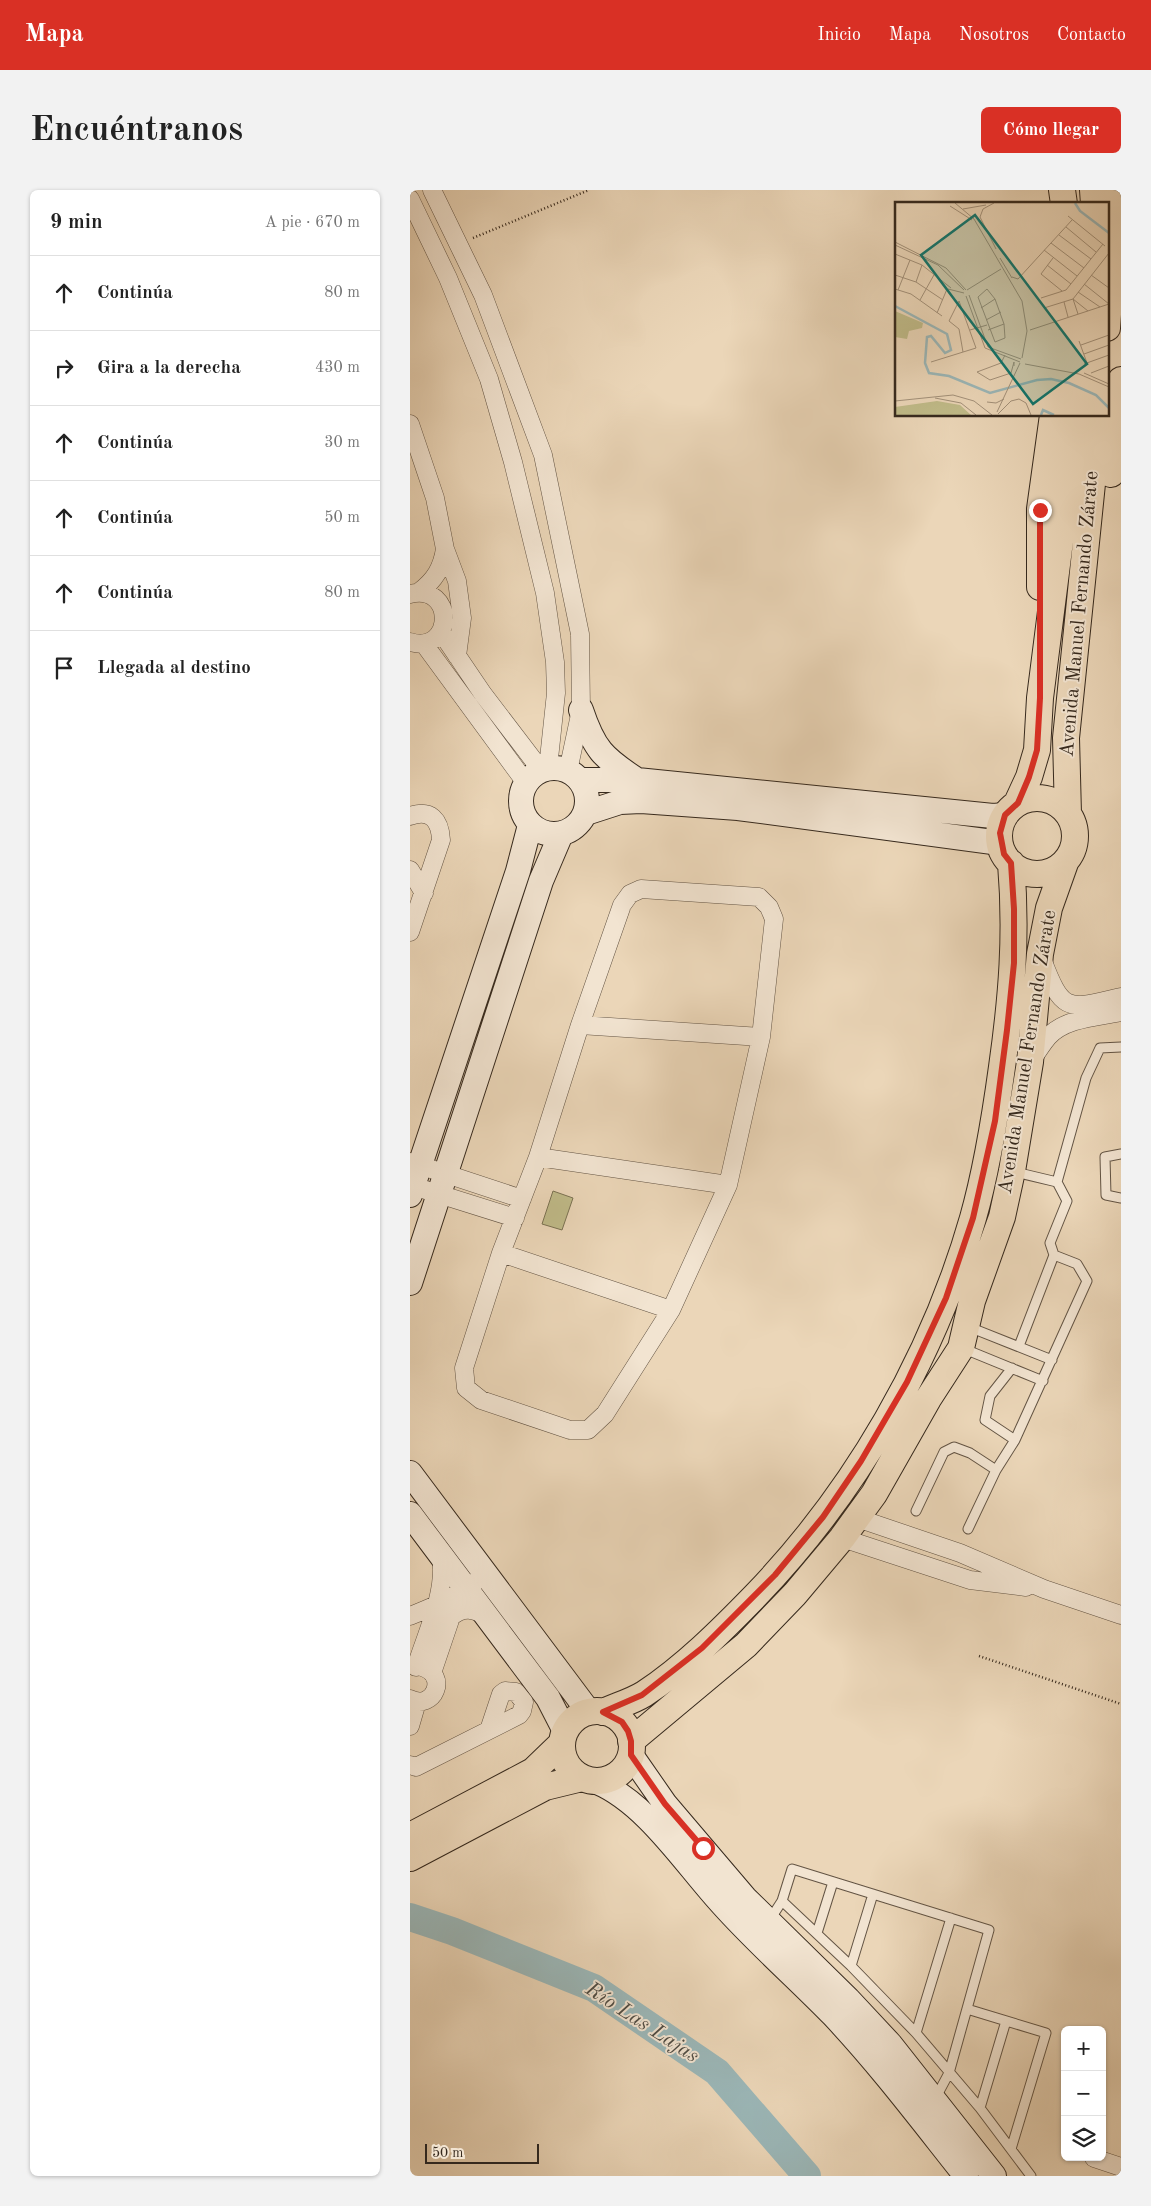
<!DOCTYPE html>
<html lang="es">
<meta charset="utf-8">
<style>
:root{--surface:#fff;--page:#f2f2f2;--text:#222;--muted:#767676;--line:#e0e0e0;--accent:#d93025}
body{margin:0;font-family:"Old Standard TT",serif;background:var(--page);color:var(--text)}
.controls{position:absolute;right:15px;bottom:15px;display:grid;overflow:hidden;border-radius:8px;box-shadow:0 1px 4px #0004}
.controls button{width:45px;height:45px;display:grid;place-items:center;padding:0;border:0;border-bottom:1px solid var(--line);background:var(--surface);color:var(--text);font:25px sans-serif}
.scale{position:absolute;left:15px;bottom:12px;width:114px;box-sizing:border-box;padding-left:5px;border:2px solid #36291d;border-top:0;font-size:14px;line-height:18px;white-space:nowrap;color:#36291d;-webkit-text-stroke:4px #f2e4d1;paint-order:stroke}
.stop{position:absolute;width:15px;height:15px;margin:-11px;border:4px solid #d93025;border-radius:50%;background:#fff}
.stop.end{background:#d93025;border-color:#fff;box-shadow:0 1px 5px #0008}
.list{margin:0;padding:0;list-style:none}
h2{display:flex;justify-content:space-between;align-items:center;height:65px;margin:0;padding:0 20px;font-size:21px}
h2 small{font-size:16px;font-weight:400;color:var(--muted)}
.list li{display:grid;grid-template-columns:32px 1fr auto;gap:15px;align-items:center;box-sizing:border-box;height:75px;padding:0 20px;border-top:1px solid var(--line)}
.list b{display:block;font-size:19px;white-space:nowrap}
.list em{font-size:16px;font-style:normal;color:var(--muted)}
.icon{flex:none;width:28px;height:28px;fill:none;stroke:currentColor;stroke-width:2;stroke-linecap:round;stroke-linejoin:round}
.map{position:relative;flex:none;width:711px;height:1986px;overflow:hidden;border-radius:8px}
header{display:flex;align-items:center;gap:30px;box-sizing:border-box;height:70px;padding:0 25px;background:var(--accent);color:#fff}
header strong{font-size:24px}
nav{display:flex;gap:28px;margin-inline-start:auto;font-size:18px}
.intro{display:flex;align-items:center;justify-content:space-between;box-sizing:border-box;height:120px;padding:0 30px}
h1{margin:0;font-size:35px}
.button{padding:12px 22px;border-radius:8px;background:var(--accent);color:#fff;font-size:18px;font-weight:700}
main{display:flex;gap:30px;padding:0 30px}
aside{flex:1;background:var(--surface);border-radius:8px;box-shadow:0 1px 4px #0004}
.map>svg:first-child{display:block}
</style>
<header>
<strong>Mapa</strong>
<nav><a>Inicio</a><a>Mapa</a><a>Nosotros</a><a>Contacto</a></nav>
</header>
<div class="intro"><h1>Encuéntranos</h1><a class="button">Cómo llegar</a></div>
<main>
<aside>
<h2>9 min<small>A pie · 670 m</small></h2>
<ul class="list">
<li><svg class="icon" aria-label="ahead" viewBox="0 0 24 24"><path d="M12 20V5M6 11l6-6 6 6"/></svg><div><b>Continúa</b></div><em>80 m</em></li>
<li><svg class="icon" aria-label="right" viewBox="0 0 24 24"><path d="M7 20v-9h11M14 6l5 5-5 5"/></svg><div><b>Gira a la derecha</b></div><em>430 m</em></li>
<li><svg class="icon" aria-label="ahead" viewBox="0 0 24 24"><path d="M12 20V5M6 11l6-6 6 6"/></svg><div><b>Continúa</b></div><em>30 m</em></li>
<li><svg class="icon" aria-label="ahead" viewBox="0 0 24 24"><path d="M12 20V5M6 11l6-6 6 6"/></svg><div><b>Continúa</b></div><em>50 m</em></li>
<li><svg class="icon" aria-label="ahead" viewBox="0 0 24 24"><path d="M12 20V5M6 11l6-6 6 6"/></svg><div><b>Continúa</b></div><em>80 m</em></li>
<li><svg class="icon" aria-label="arrive" viewBox="0 0 24 24"><path d="M6 21V4h12l-3 4 3 4H6"/></svg><div><b>Llegada al destino</b></div></li>
</ul>
</aside>
<div class="map">
<svg width="711" height="1986" viewBox="0 0 711 1986">
<rect width="100%" height="100%" fill="#ebd6b8"/>
<filter id="stains"><feTurbulence type="fractalNoise" baseFrequency=".004" numOctaves="4"/><feColorMatrix values="0 0 0 0 .2 0 0 0 0 .09 0 0 0 0 .02 0 0 0 .5 -.17"/></filter>
<radialGradient id="worn" r=".72"><stop offset=".6" stop-color="#630" stop-opacity="0"/><stop offset="1" stop-color="#630" stop-opacity=".3"/></radialGradient>
<!-- green -->
<path fill="#c0bb89" stroke="#7b7253" d="M143,1001L163,1008L152,1040L132,1034Z"/>
<g fill="none" stroke-linecap="round" stroke-linejoin="round">
<!-- river -->
<path stroke="#9bb7b8" stroke-width="28" d="M0,1727L42,1741L184,1798L307,1882L397,1986"/>
<defs>
<path id="lane" d="M711,964L695,967L696,1005L711,1008
M647,992L676,888L690,858L711,857
M559,1137L642,1170
M609,1156L644,1065
M552,1158L633,1191
M602,1178L580,1206L575,1230L605,1250
M506,1321L534,1262L544,1257L560,1263L586,1280
M558,1339L586,1280L605,1250L677,1091L667,1074L644,1065L640,1053L657,1011L647,992L605,982
M372,1711L441,1776L506,1843L570,1918L621,1986
M359,1731L372,1711L382,1679L579,1740L539,1883L525,1909
M407,1743L423,1692
M441,1776L463,1704
M557,1819L636,1843L601,1959
M506,1843L541,1728
M570,1918L596,1831"/>
<path id="street" d="M22,0L73,105L133,265L170,444L171,520L158,581
M0,9L38,88L79,189L103,272L135,403L145,472L146,503L138,578
M0,234L25,308L35,359L47,391L52,428L47,466
M9,402C25,390 32,378 35,359
M0,404C46,393 44,465 0,452
M31,442L73,504L131,580
M14,454L116,593
M0,626C21,619 30,630 31,650L0,742
M0,680L14,703
M231,699L349,707L359,717L364,729L351,847L318,995L261,1120L195,1224L178,1240H160L71,1210L56,1198L54,1178L91,1063L128,967L170,835L212,715L220,704Z
M632,769C653,825 658,819 711,807
M170,835L351,847
M622,870C627,862 632,854 638,847C655,828 687,827 711,822
M128,967L318,995
M0,972L112,1009
M0,995L105,1028
M91,1063L261,1120
M447,1328L550,1363L634,1399L711,1425
M432,1348L560,1390L616,1397
M0,1426C22,1417 46,1408 65,1392
M6,1477C16,1445 37,1401 31,1367
M22,1483L41,1427C53,1416 64,1419 77,1426
M0,1509C24,1521 39,1485 12,1477
M0,1536L7,1512
M0,1575L6,1577L109,1525L112,1521L114,1512L106,1502L95,1501L91,1504L79,1540
M684,1968L711,1977"/>
<path id="secondary" d="M171,520C184,559 193,568 227,590
M111 611a33 33 0 1 1 66 0a33 33 0 1 1-66 0Z
M170,590H227L583,626L595,625
M176,623L210,612L231,611L328,618L590,653
M0,1005L108,681L120,635
M0,1093L131,691L151,644
M0,1283L179,1522
M0,1324L138,1508L155,1541
M221,1565L255,1614L335,1708L438,1809L480,1854L584,1986
M187,1592C237,1613 276,1675 313,1715C348,1754 387,1788 423,1825C471,1876 513,1932 556,1986"/>
<path id="primary" d="M652,0L654,14
M683,0L684,14
M697,138L705,29L704,0
M701,284L711,190
M630,397V319L643,225
M589 646a38 38 0 1 1 76 0a38 38 0 1 1-76 0Z
M607,613L619,587L627,560L630,508L666,225
M658,624L656,548L689,225
M152 1556a35 35 0 1 1 70 0a35 35 0 1 1-70 0Z
M193,1522C206,1516 221,1512 234,1504C275,1477 312,1440 346,1405C446,1301 523,1168 563,1028C577,979 585,928 592,877C602,806 607,744 601,673
M221,1551L336,1455L385,1404L432,1348L464,1304L518,1209L551,1158L562,1111L592,1027L602,981L620,872L630,764L639,718L655,673
M0,1646L123,1581L151,1554
M0,1668L135,1597L172,1588"/>
</defs>
<!-- lane casing -->
<use href="#lane" stroke="#635444" stroke-width="11"/>
<!-- street casing -->
<use href="#street" stroke="#635444" stroke-width="19"/>
<!-- secondary casing -->
<use href="#secondary" stroke="#36291d" stroke-width="26"/>
<!-- primary casing -->
<use href="#primary" stroke="#36291d" stroke-width="28"/>
<!-- path -->
<path stroke="#36291d" stroke-width="2.5" stroke-dasharray="1 2.5" stroke-linecap="butt" d="M63,48L179,0
M569,1466L711,1514"/>
<!-- lane -->
<use href="#lane" stroke="#f2e4d1" stroke-width="9"/>
<!-- street -->
<use href="#street" stroke="#f2e4d1" stroke-width="18"/>
<!-- secondary -->
<use href="#secondary" stroke="#f2e4d1" stroke-width="24"/>
<!-- primary -->
<use href="#primary" stroke="#ebd6b8" stroke-width="26"/>
</g>
<g fill="none" stroke-linecap="round" stroke-linejoin="round">
<!-- route -->
<path stroke="#d93025" stroke-width="6" d="M293,1658L255,1614L221,1565V1551L218,1541L212,1532L193,1522L232,1505L292,1458L365,1385L413,1327L451,1271L497,1192L536,1108L563,1028L585,931L597,840L604,773V719L601,673L594,664L590,643L595,625L608,613L619,587L627,560L630,508V320"/>
</g>
<g text-anchor="middle" dominant-baseline="central" stroke-width="4" stroke-linejoin="round" paint-order="stroke">
<!-- street labels -->
<g font-size="20" fill="#36291d" stroke="#f2e4d1">
<text transform="translate(670 424) rotate(-85)">Avenida Manuel Fernando Zárate</text>
<text transform="translate(618 862) rotate(-81)">Avenida Manuel Fernando Zárate</text>
</g>
<!-- water labels -->
<g font-size="21" font-style="italic" fill="#4f4c44" stroke="#f2e4d1">
<text transform="translate(232 1833) rotate(33)">Río Las Lajas</text>
</g>
</g>
<!-- overview -->
<g transform="translate(485 12)">
<rect width="214" height="214" fill="#ebd6b8"/>
<path d="M0,109L28,121L27,126L14,129L12,137L0,135ZM42,199L65,203L76,213H0V205Z" fill="#c0bb89"/>
<path fill="none" stroke="#9bb7b8" stroke-width="2.5" d="M180,1L185,9L214,31M0,104L52,132L56,148L50,151L36,134L32,135L30,161L34,171L54,174L95,191L142,178L156,177L174,181L201,193L214,206M146,213L148,208L159,213"/>
<path fill="none" stroke="#a3917a" stroke-width="1" d="M60,1L79,17L127,99L132,129L127,156M99,1L88,7L85,15L101,47M55,4L77,18M68,7L91,3M173,14L210,44M171,25L201,50M164,33L196,57M0,40L51,66L71,88M156,41L189,66M0,43L43,63L69,88M149,48L182,74M0,52L27,63L56,86M105,56L117,76M158,56L146,72L167,89M152,63L176,82M0,73L21,80L48,98M196,73L214,86M117,75L123,77L177,18M21,80L27,63M189,82L214,102M0,87L16,92L47,114M53,87L69,91M92,87L100,97L109,122L110,136L100,140L83,95ZM3,88L15,58M72,88L106,67M183,90L205,105M74,93L93,145L126,157M71,94L90,146L125,160M146,96L171,88L208,42M178,97L193,109M178,97L183,112M25,98L40,71M169,100L173,115M86,106L100,97M149,106L178,97L214,51M42,111L52,87M91,118L106,110M75,128L92,123M93,128L109,122M135,128L214,102M184,139L192,161M186,143L214,133M189,152L214,143M36,160L81,146L64,99L54,119L64,127L68,150M130,162L184,172L214,185M189,162L214,153M82,170L95,178L116,171L119,160V164M82,170L106,161L110,153M189,171L214,182M196,171L214,164M40,196L66,201L81,213M0,199L58,193L79,199L97,213M92,200L101,201L109,197M102,210L125,161M103,212L116,199L124,197L131,201L136,213"/>
<path fill="#0f766e" fill-opacity="0.15" stroke="#0f766e" stroke-width="2.5" d="M80,13L192,162L138,202L26,53Z"/>
<rect width="214" height="214" fill="none" stroke="#36291d" stroke-width="2.5"/>
</g>
<rect width="100%" height="100%" filter="url(#stains)"/>
<rect width="100%" height="100%" fill="url(#worn)"/>
</svg>
<div class="controls">
<button>+</button>
<button>−</button>
<button><svg class="icon" aria-label="layers" viewBox="0 0 24 24"><path d="M12 4l9 5-9 5-9-5zM3 14l9 5 9-5"/></svg></button>
</div>
<div class="scale">50 m</div>
<div class="stop" style="left:293px;top:1658px"></div>
<div class="stop end" style="left:630px;top:320px"></div>
</div>
</main>
